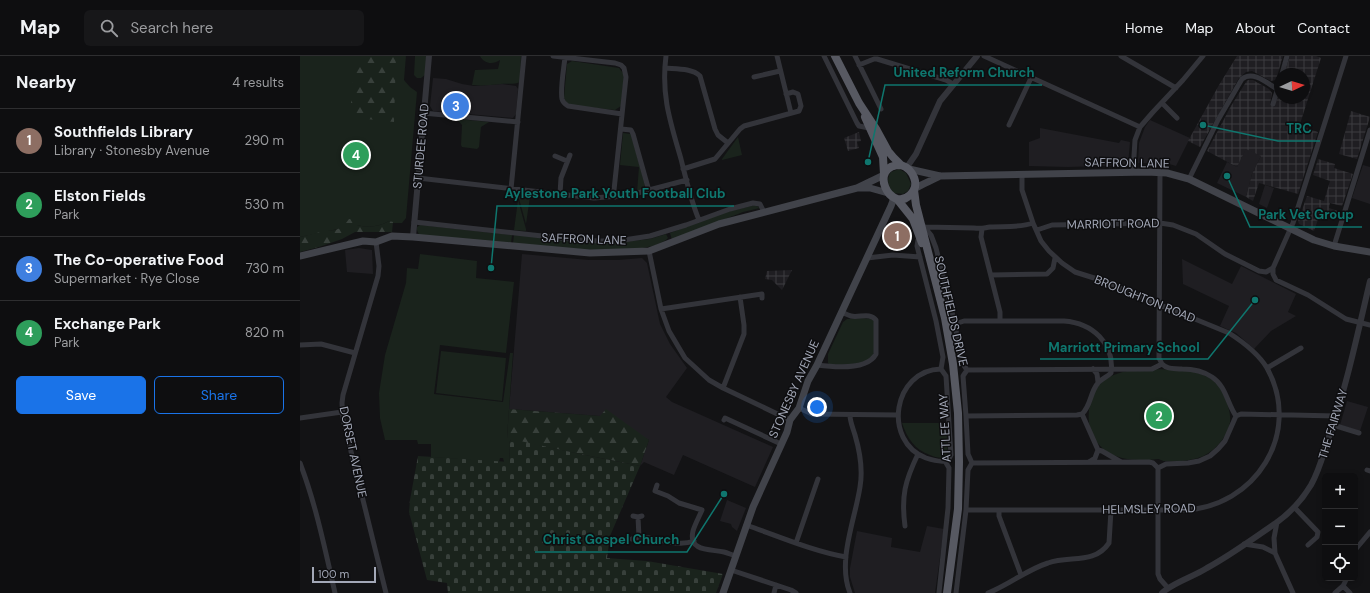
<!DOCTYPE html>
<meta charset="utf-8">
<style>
:root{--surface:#0e0e10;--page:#171719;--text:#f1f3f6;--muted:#9b9c9f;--line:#2e2e30;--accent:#1a73e8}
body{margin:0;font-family:"DM Sans",sans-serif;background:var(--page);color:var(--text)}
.controls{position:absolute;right:12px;bottom:12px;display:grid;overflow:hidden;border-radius:6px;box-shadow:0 2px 6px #0003}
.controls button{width:36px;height:36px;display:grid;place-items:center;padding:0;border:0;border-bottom:1px solid var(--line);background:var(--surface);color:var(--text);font:20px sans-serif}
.compass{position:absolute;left:974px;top:12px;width:36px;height:36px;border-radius:50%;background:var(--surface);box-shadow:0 2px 6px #0003;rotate:86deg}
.scale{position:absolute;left:12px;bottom:10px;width:64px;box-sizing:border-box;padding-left:4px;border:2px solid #a3a8b7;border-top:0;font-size:11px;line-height:14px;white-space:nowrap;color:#a3a8b7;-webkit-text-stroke:3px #0e0e10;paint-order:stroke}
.you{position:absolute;left:517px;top:351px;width:14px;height:14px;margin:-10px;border:3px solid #fff;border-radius:50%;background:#1a73e8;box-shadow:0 0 0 6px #1a73e833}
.badge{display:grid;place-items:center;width:26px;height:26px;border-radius:50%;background:var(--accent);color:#fff;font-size:13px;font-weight:700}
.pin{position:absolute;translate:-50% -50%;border:2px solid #fff;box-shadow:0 1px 4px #0006}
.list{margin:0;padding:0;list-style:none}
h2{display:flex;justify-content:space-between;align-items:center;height:52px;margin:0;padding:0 16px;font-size:17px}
h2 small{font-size:13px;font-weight:400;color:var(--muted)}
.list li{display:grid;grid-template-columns:26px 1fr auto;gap:12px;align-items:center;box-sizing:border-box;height:64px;padding:0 16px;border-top:1px solid var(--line)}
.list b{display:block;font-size:15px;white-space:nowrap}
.list p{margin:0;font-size:13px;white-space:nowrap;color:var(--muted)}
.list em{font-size:13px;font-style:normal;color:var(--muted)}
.actions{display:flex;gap:8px;padding:12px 16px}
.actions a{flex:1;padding:9px 0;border:1px solid var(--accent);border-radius:6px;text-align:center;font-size:14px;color:var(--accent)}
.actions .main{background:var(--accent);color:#fff}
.icon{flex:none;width:22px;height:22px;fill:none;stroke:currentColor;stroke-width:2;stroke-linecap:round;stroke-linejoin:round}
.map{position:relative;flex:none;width:1070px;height:537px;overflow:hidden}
header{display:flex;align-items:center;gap:24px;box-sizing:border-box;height:56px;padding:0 20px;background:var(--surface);border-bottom:1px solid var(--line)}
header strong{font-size:19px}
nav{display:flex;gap:22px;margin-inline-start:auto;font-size:14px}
.search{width:280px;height:36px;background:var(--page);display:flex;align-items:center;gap:10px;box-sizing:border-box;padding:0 14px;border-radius:6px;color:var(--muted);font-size:15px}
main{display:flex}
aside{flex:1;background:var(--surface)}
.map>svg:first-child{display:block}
</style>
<header>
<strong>Map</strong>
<div class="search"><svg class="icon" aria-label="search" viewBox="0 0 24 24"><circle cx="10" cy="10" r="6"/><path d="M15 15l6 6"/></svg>Search here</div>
<nav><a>Home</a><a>Map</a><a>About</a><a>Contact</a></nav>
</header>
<main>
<aside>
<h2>Nearby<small>4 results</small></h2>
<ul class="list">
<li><span class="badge" style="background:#8d6e63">1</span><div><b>Southfields Library</b><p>Library · Stonesby Avenue</p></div><em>290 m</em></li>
<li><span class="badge" style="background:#2e9e5b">2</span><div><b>Elston Fields</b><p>Park</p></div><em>530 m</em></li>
<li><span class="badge" style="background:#3f7fe0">3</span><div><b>The Co-operative Food</b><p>Supermarket · Rye Close</p></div><em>730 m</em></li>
<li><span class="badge" style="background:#2e9e5b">4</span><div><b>Exchange Park</b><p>Park</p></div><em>820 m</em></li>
</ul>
<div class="actions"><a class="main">Save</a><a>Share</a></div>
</aside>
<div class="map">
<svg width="1070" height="537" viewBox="0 0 1070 537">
<defs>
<pattern id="industrial-grid" width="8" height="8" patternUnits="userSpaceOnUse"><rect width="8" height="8" fill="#1f1e22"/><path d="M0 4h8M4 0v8" fill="none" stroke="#3c3c40"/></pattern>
<pattern id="forest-firs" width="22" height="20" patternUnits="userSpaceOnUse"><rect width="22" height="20" fill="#1a231c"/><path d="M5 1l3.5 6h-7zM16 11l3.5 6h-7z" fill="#38403b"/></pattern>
<pattern id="cemetery-stones" width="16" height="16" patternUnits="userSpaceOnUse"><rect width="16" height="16" fill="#1a231c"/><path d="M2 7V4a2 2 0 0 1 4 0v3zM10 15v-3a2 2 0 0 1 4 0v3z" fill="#38403b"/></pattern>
</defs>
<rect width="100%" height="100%" fill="#131315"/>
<!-- built -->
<path fill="#1f1e22" d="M133,22L146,23L162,28L174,30L202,28L216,30L218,33L216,58L213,62L133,55L130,50Z
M850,64L890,82L876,110L866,107H838L839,87L845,71Z
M740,72L819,87L821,84L830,86L828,109L768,111L729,110V86L740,82Z
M946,92L961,100L952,118L946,141L917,127L927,106L937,111Z
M1063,109L1070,111V148L1052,142Z
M965,129L974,132L967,152L959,148Z
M59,192L72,194L73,218L47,216L45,194Z
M222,198L289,204H318L342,202L347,207L360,268L370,288L387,312L366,341L372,346L473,391L455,431L383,399L374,419L344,406L340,410L349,384L300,360L209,353Z
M882,203L932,228L941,210L996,238L988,256L996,260L971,275L954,293L936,277L920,270L929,250L883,228Z
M1047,345L1068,351L1060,375L1040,369Z
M427,444L446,452L437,475L432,471L431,468L420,465Z
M627,470L644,473L635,537H555L550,521V512L557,475L592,482L591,491L620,496Z"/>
<!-- industrial -->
<path fill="url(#industrial-grid)" d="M937,0H983L976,24L971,25L952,15L946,16L939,22L900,91L888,85L919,29Z
M990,0H1016L1021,2L1000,68L1001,70L1018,76L998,138L959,127L953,145L946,141L952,118L961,100L946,93L937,111L907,95L931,50L946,26L948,24H953L969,33L972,37L970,48L975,49L980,32V42H1004V18H984Z
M1051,55L1070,61L1057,103L1039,98Z
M559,76L561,85L557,86L559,92L548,95L544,82Z
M1018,103L1035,108L1034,112L1053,118L1042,150L1030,147L1029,152L1041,156L1039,160L1021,155L1014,175L999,168L998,165L1007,140L1024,145L1030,125L1013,119Z
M492,214L482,234L472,224L465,223L467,215Z"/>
<!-- green -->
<path fill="#1a231c" d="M0,0H106L104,24L110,31L117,36L106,162L102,167H93L89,165C79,171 68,172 57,169L0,181Z
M115,0H127L125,19L121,22H117L114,19Z
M180,0H221L220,26C213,29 208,27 201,28C191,29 182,30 172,29L175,14L198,13L200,4C193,9 184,8 180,0Z
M272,5L319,12L323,17L324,20L321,50L315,54L268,49L266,46L264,42L267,8Z
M157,63L189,66L181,71L179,91L177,93L162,91L161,89L162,69Z
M323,77L331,78L345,129L342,135L337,136L339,111L320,109Z
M438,81L442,99L422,104V103Z
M599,113L606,117L611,128L608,135L603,138L593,137C588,130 586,123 591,116Z
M218,139L230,141L226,168Z
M218,144L226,173V175L214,174Z
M455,149L460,152L443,156L372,184L370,177L423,157Z
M120,169L212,179L211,188L119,179L117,174V171Z
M366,178L368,182C347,204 243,190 213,187L214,179L315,187L350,183Z
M120,198L177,205L176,222L214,226L206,297L140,289L134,338L203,346L210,297H213L207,382L211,383L209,388L210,406H204L203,402H200L199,406L131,401V388H118L117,384H85L80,362L79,337L85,299L106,227L107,212L118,213Z
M561,262L572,263L574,265C574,274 576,289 574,297C571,310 541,309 530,309L528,307V298L543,266L547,263Z
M141,295L206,302L202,345L136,337Z
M883,314C903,317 918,322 925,342C928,350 931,357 930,366C927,383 911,400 894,403C886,405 872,406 864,405C863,405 859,403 858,403C855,403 852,404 849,404C825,405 802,401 791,376C788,367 788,357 790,347C800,306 850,314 883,314Z
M602,367H646L648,400C641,403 637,402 630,399C615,394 607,382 602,367Z"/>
<!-- forest -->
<path fill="url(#forest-firs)" d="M55,0H96L94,66L58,62L51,47Z
M49,163H55L57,169C68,172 79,171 89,165L93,166L92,176H55L42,183L19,191L0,196V181L25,175L35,174L43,171Z
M209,353L300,360L306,353L349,384L340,410L280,398L207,383Z"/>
<!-- cemetery -->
<path fill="url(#cemetery-stones)" d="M211,383L280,398L340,410L310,480L307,502L347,505L423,518L416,537H148L147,527L127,524L109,456L110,444L118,400L210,406L209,388Z"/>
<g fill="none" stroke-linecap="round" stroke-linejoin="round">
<!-- minor -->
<path stroke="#33343a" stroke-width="5" d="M253,0L315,7L321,9L324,12L326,21L314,134L315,141
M366,0C361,39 370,65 381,103C386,123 391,145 399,164
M477,0L491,57
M524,0L557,67L559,70L569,72
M555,0L581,53
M684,0L840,71
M821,0L876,32
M1046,0L993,167L973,212V218L976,224L1008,239L1046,263L1070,269
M265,1C264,12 260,33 262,43C263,47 265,48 268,50L322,58
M559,9L574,3H577L646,24L653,28
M365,12C376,13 392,12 400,20L415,73L418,79L428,87
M982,18L987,0
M454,21L480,15
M862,47L877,62
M973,48L980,25
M123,57L218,66
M709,69L731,22
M321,73L331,74L333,78L349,135
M255,100L267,105
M383,113L415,103L440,73L444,70L499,55L501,50L498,38L493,36L486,38
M833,116L835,84L840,71L853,56L883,24L903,0
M860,116L859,302L862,308
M118,122L294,142L330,139L387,124
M889,123L918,64L942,23C953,14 967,27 977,33
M211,133L224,0
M260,138L261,122L270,99
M114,166L279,184L299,185H317L350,180L386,169L430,153L453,147L460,148L464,156
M621,167L631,179L636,192L655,268L661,305L667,314L663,320L666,360L668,398L672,407L668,414L666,454L656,537
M625,171L674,172C681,173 683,172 690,171C704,170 719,172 733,167
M682,173L681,181L700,256V265
M737,174L752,169L860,167L873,169L896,178L925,198L959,215L966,216L973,212
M620,182L618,184L617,190L636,265L643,301L641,313L646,320L651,399L649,403L645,405
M76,186L79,210L78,220L43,339L42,347L43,363L86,537
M1034,190L1070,74
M349,195L361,253L369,275L385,302L409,324L423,332L490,364
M567,202L593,199L620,201
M691,219L747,218L753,212L755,202
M361,253L462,238V242
M655,268L664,265H764C792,267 815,287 811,317C807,321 801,323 798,327C790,336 791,350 782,358L798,394L802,395L821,406
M0,289L21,288L55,297
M517,309C532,311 567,315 576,298V264C570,256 559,262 551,260C547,259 544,257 541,256
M967,312L1001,292
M641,313C593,314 582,385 626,402C632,404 638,406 645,405
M793,313L797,318L798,326
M667,314L852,313L862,308C868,314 874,312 882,313C892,313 903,315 912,321C926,330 927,347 936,360L925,385L918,393L910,400L899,405L888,407L866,408L858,412L853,407L849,406L672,407
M423,332L444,278V269L440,241
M499,352L512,358L598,359
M550,359C550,366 553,372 555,379C560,396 563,414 560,431C555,464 537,505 550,537
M666,360L777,359L782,358
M936,360L941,358L1036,360
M0,362L42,356
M424,364L425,362L481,388
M1033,369L1059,377
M789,406L795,402L798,394
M0,407C16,449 25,493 35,537
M858,412V518L860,523L868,532
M1067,414L1070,415
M357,429L355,435L368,440L379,447L402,454C399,461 395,468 393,475C388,496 411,493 424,496C428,497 432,499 436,500
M994,451L1018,476L1017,481L1008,489
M666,454H883C955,452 1003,377 967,312C958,297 943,286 929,277L824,234L810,227L775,216L762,207L749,195L741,185L733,167L722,134V118
M699,454V460L721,519
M333,460L338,461L342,460
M338,461L339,481C358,481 376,492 394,485
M446,469C478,480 512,495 546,501
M605,470C601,440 605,425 618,398
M332,483L339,481
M496,487L518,423
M944,488L963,491L975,497L993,537
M1055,494L1070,476
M975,497L974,482L977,466
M431,514L491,534L496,537
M1043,530L1050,537
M474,537L476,529
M639,537L648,452L649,412L645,405
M688,537C709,529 726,514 748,507C770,499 794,509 809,487L811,454
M1035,537L1043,530L1047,522"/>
<!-- tertiary -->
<path stroke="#33343a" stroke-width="6" d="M607,111L616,98L640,45L677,0
M113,181L129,0
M862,537C872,527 895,520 907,512C931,499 954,482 976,467C990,457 1002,444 1011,429C1020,413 1024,395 1030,378C1047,328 1058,276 1070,225"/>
<!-- secondary -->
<path stroke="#41434a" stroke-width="7" d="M609,113L640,120L847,116L867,117L889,123L1014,184L1034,190L1070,196
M559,132H570L588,137
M614,133C624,127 631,125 640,120
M0,200L63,185L76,186L92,180L113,181L290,197L349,195L419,168L557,132L584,119
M423,537L453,451L487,376L490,364L499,352L508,325L517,309L591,150L594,142"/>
<!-- trunk -->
<path stroke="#575962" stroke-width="8" d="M535,0L559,47L576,73L588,95L593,101L601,109
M565,61L583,101L584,118
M601,109C613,113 621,129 610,139C590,158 567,109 601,109Z
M614,134L616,149L645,262L653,308L658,357L659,406L658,453L647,537
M597,143L613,163L622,187"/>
</g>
<g text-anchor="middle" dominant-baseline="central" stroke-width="3" stroke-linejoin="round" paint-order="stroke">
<!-- street labels -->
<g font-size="12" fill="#a3a8b7" stroke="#0e0e10">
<text transform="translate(121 90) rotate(-85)">STURDEE ROAD</text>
<text transform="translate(827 107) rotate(1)">SAFFRON LANE</text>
<text transform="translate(813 168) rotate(-1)">MARRIOTT ROAD</text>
<text transform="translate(284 183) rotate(2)">SAFFRON LANE</text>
<text transform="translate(845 243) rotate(22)">BROUGHTON ROAD</text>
<text transform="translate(651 255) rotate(77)">SOUTHFIELDS DRIVE</text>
<text transform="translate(494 333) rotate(-66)">STONESBY AVENUE</text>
<text transform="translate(1033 368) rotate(-73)">THE FAIRWAY</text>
<text transform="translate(645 372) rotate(-93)">ATTLEE WAY</text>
<text transform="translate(53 396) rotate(78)">DORSET AVENUE</text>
<text transform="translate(849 453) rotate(-1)">HELMSLEY ROAD</text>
</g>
</g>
<!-- callouts -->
<path fill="none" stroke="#0f766e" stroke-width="1.5" d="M568 106L585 29H742M903 69L978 85H1020M191 212L197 150H434M927 120L950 171H1062M955 244L908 303H740M424 438L387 496H235"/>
<g fill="#0f766e" stroke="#0e0e10" stroke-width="1.5">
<circle cx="568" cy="106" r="4"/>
<circle cx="903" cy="69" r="4"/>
<circle cx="191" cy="212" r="4"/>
<circle cx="927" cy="120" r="4"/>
<circle cx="955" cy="244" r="4"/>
<circle cx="424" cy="438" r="4"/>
</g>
<g font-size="13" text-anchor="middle" font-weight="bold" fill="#0f766e" stroke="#0e0e10" stroke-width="3" stroke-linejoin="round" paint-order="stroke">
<text x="664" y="21">United Reform Church</text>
<text x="999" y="77">TRC</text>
<text x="315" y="142">Aylestone Park Youth Football Club</text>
<text x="1006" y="163">Park Vet Group</text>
<text x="824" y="296">Marriott Primary School</text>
<text x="311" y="488">Christ Gospel Church</text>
</g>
</svg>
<div class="controls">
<button>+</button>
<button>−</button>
<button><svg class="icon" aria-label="locate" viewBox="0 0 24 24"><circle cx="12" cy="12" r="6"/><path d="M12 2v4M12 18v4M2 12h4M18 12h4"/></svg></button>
</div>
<svg class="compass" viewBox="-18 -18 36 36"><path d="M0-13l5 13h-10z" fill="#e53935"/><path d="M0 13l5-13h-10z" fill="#9b9c9f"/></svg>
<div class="scale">100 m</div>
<div class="you"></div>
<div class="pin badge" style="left:597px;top:180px;background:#8d6e63">1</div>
<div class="pin badge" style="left:859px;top:360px;background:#2e9e5b">2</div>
<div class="pin badge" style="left:156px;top:50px;background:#3f7fe0">3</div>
<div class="pin badge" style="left:56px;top:99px;background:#2e9e5b">4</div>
</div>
</main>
